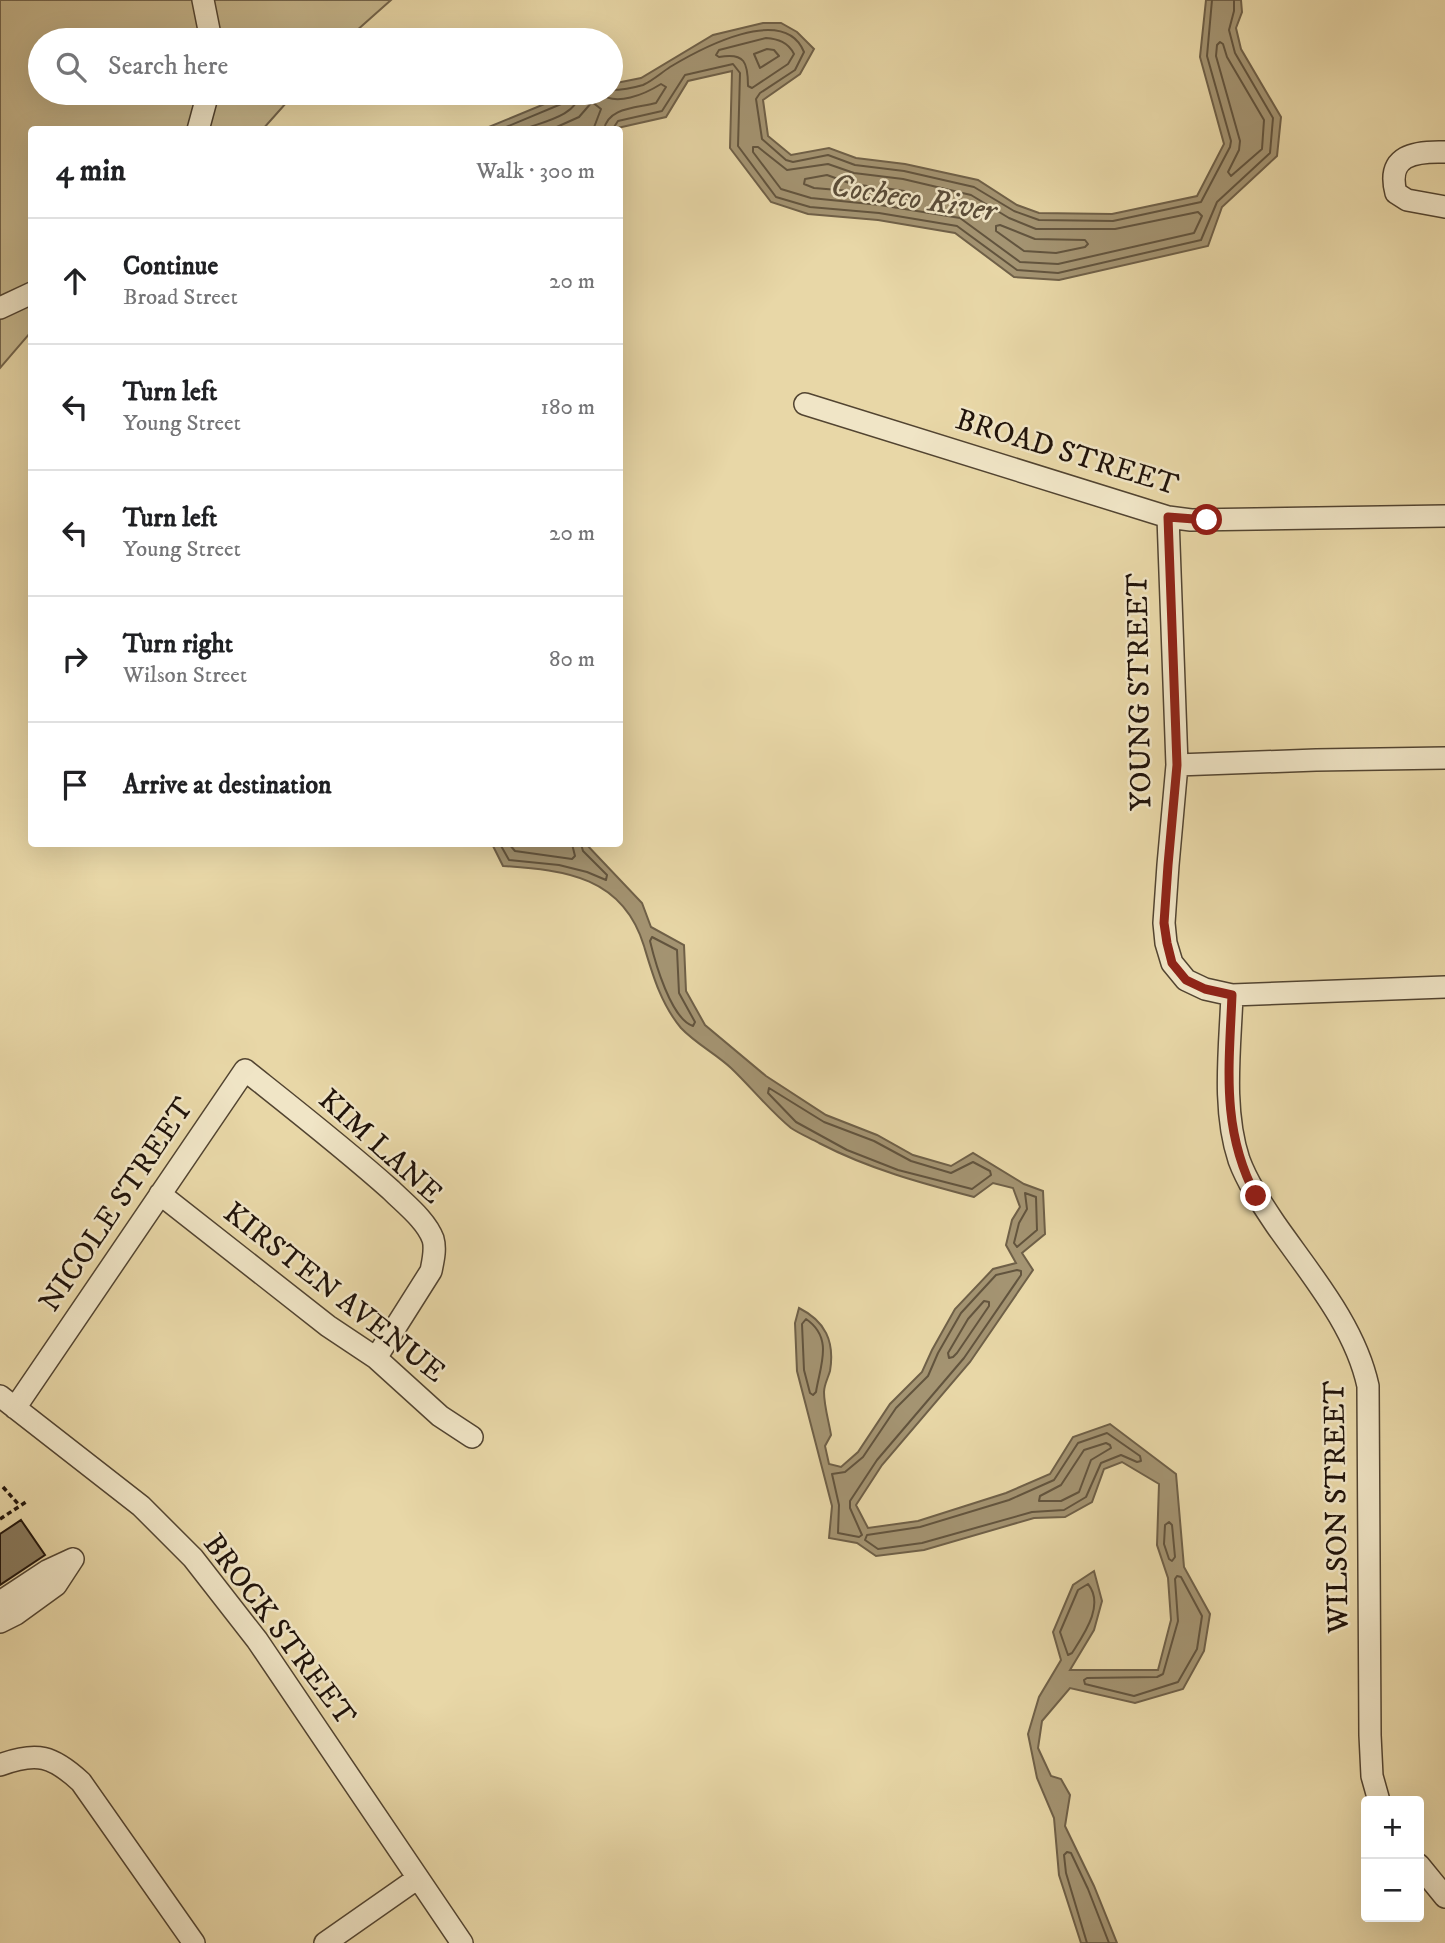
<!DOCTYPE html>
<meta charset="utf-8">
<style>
:root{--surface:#fff;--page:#f6f6f6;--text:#202124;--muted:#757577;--line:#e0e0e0}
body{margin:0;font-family:"IM FELL DW Pica",serif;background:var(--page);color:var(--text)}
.controls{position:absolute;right:21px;bottom:21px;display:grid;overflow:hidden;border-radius:7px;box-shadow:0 7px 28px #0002}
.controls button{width:63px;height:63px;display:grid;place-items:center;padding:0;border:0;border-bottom:2px solid var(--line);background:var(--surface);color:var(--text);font:35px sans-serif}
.stop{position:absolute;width:21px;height:21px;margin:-16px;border:5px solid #8f2418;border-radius:50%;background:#fff}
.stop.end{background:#8f2418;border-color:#fff;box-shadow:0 2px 7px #0008}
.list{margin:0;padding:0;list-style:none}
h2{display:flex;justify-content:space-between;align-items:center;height:91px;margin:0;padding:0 28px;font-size:30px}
h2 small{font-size:23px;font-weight:400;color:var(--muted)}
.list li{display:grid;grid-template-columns:46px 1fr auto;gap:21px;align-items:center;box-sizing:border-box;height:126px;padding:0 28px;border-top:2px solid var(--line)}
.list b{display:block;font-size:26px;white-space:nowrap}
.list p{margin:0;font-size:23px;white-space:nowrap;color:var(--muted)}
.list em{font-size:23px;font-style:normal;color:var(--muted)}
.icon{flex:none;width:38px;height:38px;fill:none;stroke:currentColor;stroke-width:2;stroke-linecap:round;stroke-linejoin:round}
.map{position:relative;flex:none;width:1445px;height:1943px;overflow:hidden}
.search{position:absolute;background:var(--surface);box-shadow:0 7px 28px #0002;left:28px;top:28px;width:595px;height:77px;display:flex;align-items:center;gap:18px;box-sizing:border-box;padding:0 24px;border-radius:38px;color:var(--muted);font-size:26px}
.panel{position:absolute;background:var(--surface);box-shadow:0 7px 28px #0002;left:28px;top:126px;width:595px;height:721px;border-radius:7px}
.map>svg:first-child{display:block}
</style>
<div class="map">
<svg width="1445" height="1943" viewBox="0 0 1445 1943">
<rect width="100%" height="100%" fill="#e8d7a7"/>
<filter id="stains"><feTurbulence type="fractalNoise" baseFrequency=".00286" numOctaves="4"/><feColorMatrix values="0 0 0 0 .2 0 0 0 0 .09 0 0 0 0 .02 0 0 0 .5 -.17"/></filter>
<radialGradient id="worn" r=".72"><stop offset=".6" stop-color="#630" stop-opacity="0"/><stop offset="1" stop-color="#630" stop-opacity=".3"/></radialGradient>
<!-- green -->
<path fill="#c6b68c" stroke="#73644b" stroke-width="2" d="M0,0H391L346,40H40V93H295L263,129L32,130L31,332L0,368Z"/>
<!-- water -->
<path fill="#a49472" stroke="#6f6048" stroke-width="2" d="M1206,0H1241L1242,12L1236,28L1241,49L1281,117L1277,156L1222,207L1208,246L1059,280L1014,277L955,233L878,220L808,214L771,202L730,148L732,71L688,81L666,117L613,129H484L571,93H611V84L641,78L713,35L763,23H781L797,32L814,49L800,74L763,100L768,136L791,155L829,148L856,158L905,164L978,180L1017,205L1039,213L1112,214L1197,196L1224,144L1200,57Z
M492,844H586L642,903L651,927L684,945L686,991L705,1025L766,1076L826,1115L877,1135L913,1155L951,1166L973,1153L1024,1184L1043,1191L1045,1234L1022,1253L1033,1270L970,1362L882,1465L856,1505L868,1528L918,1521L1006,1493L1050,1474L1073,1437L1110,1424L1176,1474L1184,1567L1210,1614L1204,1651L1183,1689L1135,1703L1070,1688L1042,1721L1038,1748L1051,1776L1061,1779L1070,1795L1065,1826L1094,1886L1117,1943H1081L1059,1875L1054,1818L1037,1778L1028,1734L1039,1697L1061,1660L1053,1632L1073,1585L1094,1571L1102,1601L1094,1630L1070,1670H1158L1171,1620L1168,1578L1157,1545L1159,1484L1122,1462L1104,1469L1092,1502L1065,1517L1034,1518L924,1550L876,1556L857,1543L829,1538L832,1506L797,1371L795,1323L799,1308C825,1321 835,1341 830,1371C828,1378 824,1385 824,1392C824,1406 829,1422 831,1435L825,1446L829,1464L841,1467L858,1452L890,1404L922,1372L932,1350L955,1309L993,1269L1016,1263L1006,1245L1012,1220L1020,1207L1013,1188L993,1183L974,1197C921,1183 869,1169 819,1143C810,1138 800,1134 791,1128C770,1111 751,1087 731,1068C716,1054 695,1043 681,1028C661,1004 653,976 644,946C623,877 566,870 503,866Z"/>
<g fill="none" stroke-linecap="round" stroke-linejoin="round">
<!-- shore -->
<path stroke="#62543e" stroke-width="2" d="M766,38C778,39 788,42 794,54L788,64L752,88L748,86C748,63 745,52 719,57L716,55L719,50Z
M1220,42L1223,44L1227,57L1264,120L1262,149L1231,176L1228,172L1239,150L1240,141L1216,56L1217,45Z
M767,49L774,50L779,56L760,68L754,54Z
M611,90C621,90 633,88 643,85C652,81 661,73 670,67C700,49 784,3 804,52L795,70L760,93L756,99L762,139L786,160L793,162L828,155L855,165L904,171L974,187L1014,211L1039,220L1113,221L1201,202L1230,147L1231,141L1207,56L1212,0
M599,93C616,107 645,94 661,84L666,87L656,103C638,108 607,107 604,130
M499,130L566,102L570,98L571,93
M522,130C541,122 578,116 579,93
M550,130L579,117L592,102L601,109L593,130
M612,130L618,121L662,111L685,75L733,64L740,73L738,146L776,197L810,207L879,213L957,226L1017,270L1058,273L1201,240L1217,202L1270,153L1273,118L1235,53L1229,30L1234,11V0
M753,147H758L787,170L828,164L854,173L903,179L971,195L1009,218L1036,229H1115L1198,212L1202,216L1194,233L1058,264L1020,262L960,218L880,205L811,198L781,189L753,152Z
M827,175L852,184L875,187L878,191L874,193L814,188L804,184L805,179Z
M884,188L911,192L913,196L910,199L885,195L882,191Z
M1000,225L1035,239L1085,240L1088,244L1085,247L1056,253L1024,251L996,231V226Z
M500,844L509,860L559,865L587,872L606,880L607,875L583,851L581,844
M509,844L515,851L572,859L575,856L572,844
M652,937L677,950L679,993L695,1022L693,1026C671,1019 655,962 650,941Z
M769,1088L824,1122L874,1141L911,1161L951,1173L973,1162L990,1171L991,1175L972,1189L898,1170L847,1150L796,1122L768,1093Z
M1025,1193L1036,1197L1037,1230L1017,1247L1014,1243L1019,1223L1027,1209Z
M1017,1270L1021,1271V1275L964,1358L877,1460L850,1501V1508L862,1535L859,1537L838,1533L839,1505L832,1474L845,1472L863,1457L896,1408L928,1376L938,1353L961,1313L996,1275Z
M984,1301L989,1302V1306L957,1353L953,1357L949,1358L948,1353L968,1319Z
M806,1319C834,1338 820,1366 816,1392L813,1395L810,1393L804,1370L802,1324Z
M1107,1433L1140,1456L1141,1461L1137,1462L1121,1455L1101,1463L1086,1497L1064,1510L1032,1512L922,1543L878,1549L865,1540L867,1535L920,1527L1009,1500L1054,1480L1078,1443Z
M1106,1443L1110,1445L1111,1448L1091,1460L1079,1492L1061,1501H1039L1040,1496L1061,1485L1084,1450Z
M1169,1522L1172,1525L1175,1557L1172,1561L1169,1559L1164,1544L1165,1525Z
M1177,1576L1181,1577L1202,1616L1197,1649L1178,1682L1134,1696L1085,1684L1084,1680L1087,1678L1157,1677L1163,1674L1178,1621L1175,1579Z
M1088,1584C1105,1605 1084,1634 1072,1653L1068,1655L1060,1632L1078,1590Z
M1087,1943L1066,1873L1064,1855L1067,1852L1071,1853L1088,1889L1109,1943"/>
</g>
<!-- building -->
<path fill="#88795c" stroke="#20130a" stroke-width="2" d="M21,1520L45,1555L0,1585V1534Z"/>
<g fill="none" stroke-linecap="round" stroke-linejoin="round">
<defs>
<path id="minor" d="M203,0L211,40
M198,130L208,93
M1445,152C1415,151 1386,155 1396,193L1407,200L1445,207
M0,308L32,293
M805,404L1168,517L1191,520L1445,516
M1168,517L1177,765L1168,865L1164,923L1166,943L1172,963L1186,980L1205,989L1232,995L1445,987
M1177,765L1316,760L1445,758
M1232,995C1230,1049 1222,1109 1239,1160C1248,1184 1262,1204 1276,1225C1311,1275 1355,1326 1368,1386L1370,1735L1372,1776L1379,1801
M160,1194L328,1326L376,1358L440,1416L472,1437
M0,1396L141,1506L193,1558L257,1640L462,1943
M15,1408L245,1070C294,1109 344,1148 391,1190C405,1204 426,1220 433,1239C436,1249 433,1261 431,1271L376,1358
M0,1602L47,1571L73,1559
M0,1622L16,1614L56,1585L73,1559
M0,1765C37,1751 53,1756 81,1782L194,1943
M1419,1865L1445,1897
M325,1943L418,1878"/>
</defs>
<!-- minor casing -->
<use href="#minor" stroke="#524431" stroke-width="24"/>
<!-- path -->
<path stroke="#20130a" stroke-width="3.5" stroke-dasharray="5 3.5" stroke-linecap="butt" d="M3,1487L20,1506
M0,1519L26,1502"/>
<!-- minor -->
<use href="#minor" stroke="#f0e5c6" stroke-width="21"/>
</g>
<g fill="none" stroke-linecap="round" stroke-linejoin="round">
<!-- route -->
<path stroke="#8f2418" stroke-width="9" d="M1207,520L1168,517L1177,765L1168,865L1164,923L1167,943L1172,963L1186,980L1205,989L1232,995C1229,1068 1221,1130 1256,1196"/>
</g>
<g text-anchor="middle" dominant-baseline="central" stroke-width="5" stroke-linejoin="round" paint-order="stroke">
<!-- street labels -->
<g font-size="30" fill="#20130a" stroke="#f0e5c6">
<text transform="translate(1067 453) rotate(17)">BROAD STREET</text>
<text transform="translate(1140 692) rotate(-91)">YOUNG STREET</text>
<text transform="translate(380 1147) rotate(42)">KIM LANE</text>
<text transform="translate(117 1205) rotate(-56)">NICOLE STREET</text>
<text transform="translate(334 1293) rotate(38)">KIRSTEN AVENUE</text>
<text transform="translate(1337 1507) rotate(-91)">WILSON STREET</text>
<text transform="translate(279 1630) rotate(53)">BROCK STREET</text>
</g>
<!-- water labels -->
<g font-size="32" font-style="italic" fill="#5b4d39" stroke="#f0e5c6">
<text transform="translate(913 199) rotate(9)">Cocheco River</text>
</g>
</g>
<rect width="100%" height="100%" filter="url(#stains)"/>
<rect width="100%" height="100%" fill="url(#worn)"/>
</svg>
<div class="controls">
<button>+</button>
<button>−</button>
</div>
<div class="stop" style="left:1207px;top:520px"></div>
<div class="stop end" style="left:1256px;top:1196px"></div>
<div class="search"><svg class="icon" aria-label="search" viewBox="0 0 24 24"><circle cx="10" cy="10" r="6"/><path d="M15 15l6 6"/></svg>Search here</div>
<section class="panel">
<h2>4 min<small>Walk · 300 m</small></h2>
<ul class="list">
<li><svg class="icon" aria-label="ahead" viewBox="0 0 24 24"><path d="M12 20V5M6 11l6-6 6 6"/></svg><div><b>Continue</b><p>Broad Street</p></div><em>20 m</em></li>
<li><svg class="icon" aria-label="left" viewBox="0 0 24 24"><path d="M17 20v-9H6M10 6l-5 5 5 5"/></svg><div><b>Turn left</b><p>Young Street</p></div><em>180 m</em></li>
<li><svg class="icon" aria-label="left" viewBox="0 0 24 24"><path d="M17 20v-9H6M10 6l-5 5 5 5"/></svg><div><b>Turn left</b><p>Young Street</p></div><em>20 m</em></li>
<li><svg class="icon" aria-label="right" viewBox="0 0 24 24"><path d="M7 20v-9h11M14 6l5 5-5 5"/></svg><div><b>Turn right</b><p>Wilson Street</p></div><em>80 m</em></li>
<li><svg class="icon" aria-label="arrive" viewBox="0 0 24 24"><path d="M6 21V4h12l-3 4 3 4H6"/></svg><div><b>Arrive at destination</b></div></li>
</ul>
</section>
</div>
